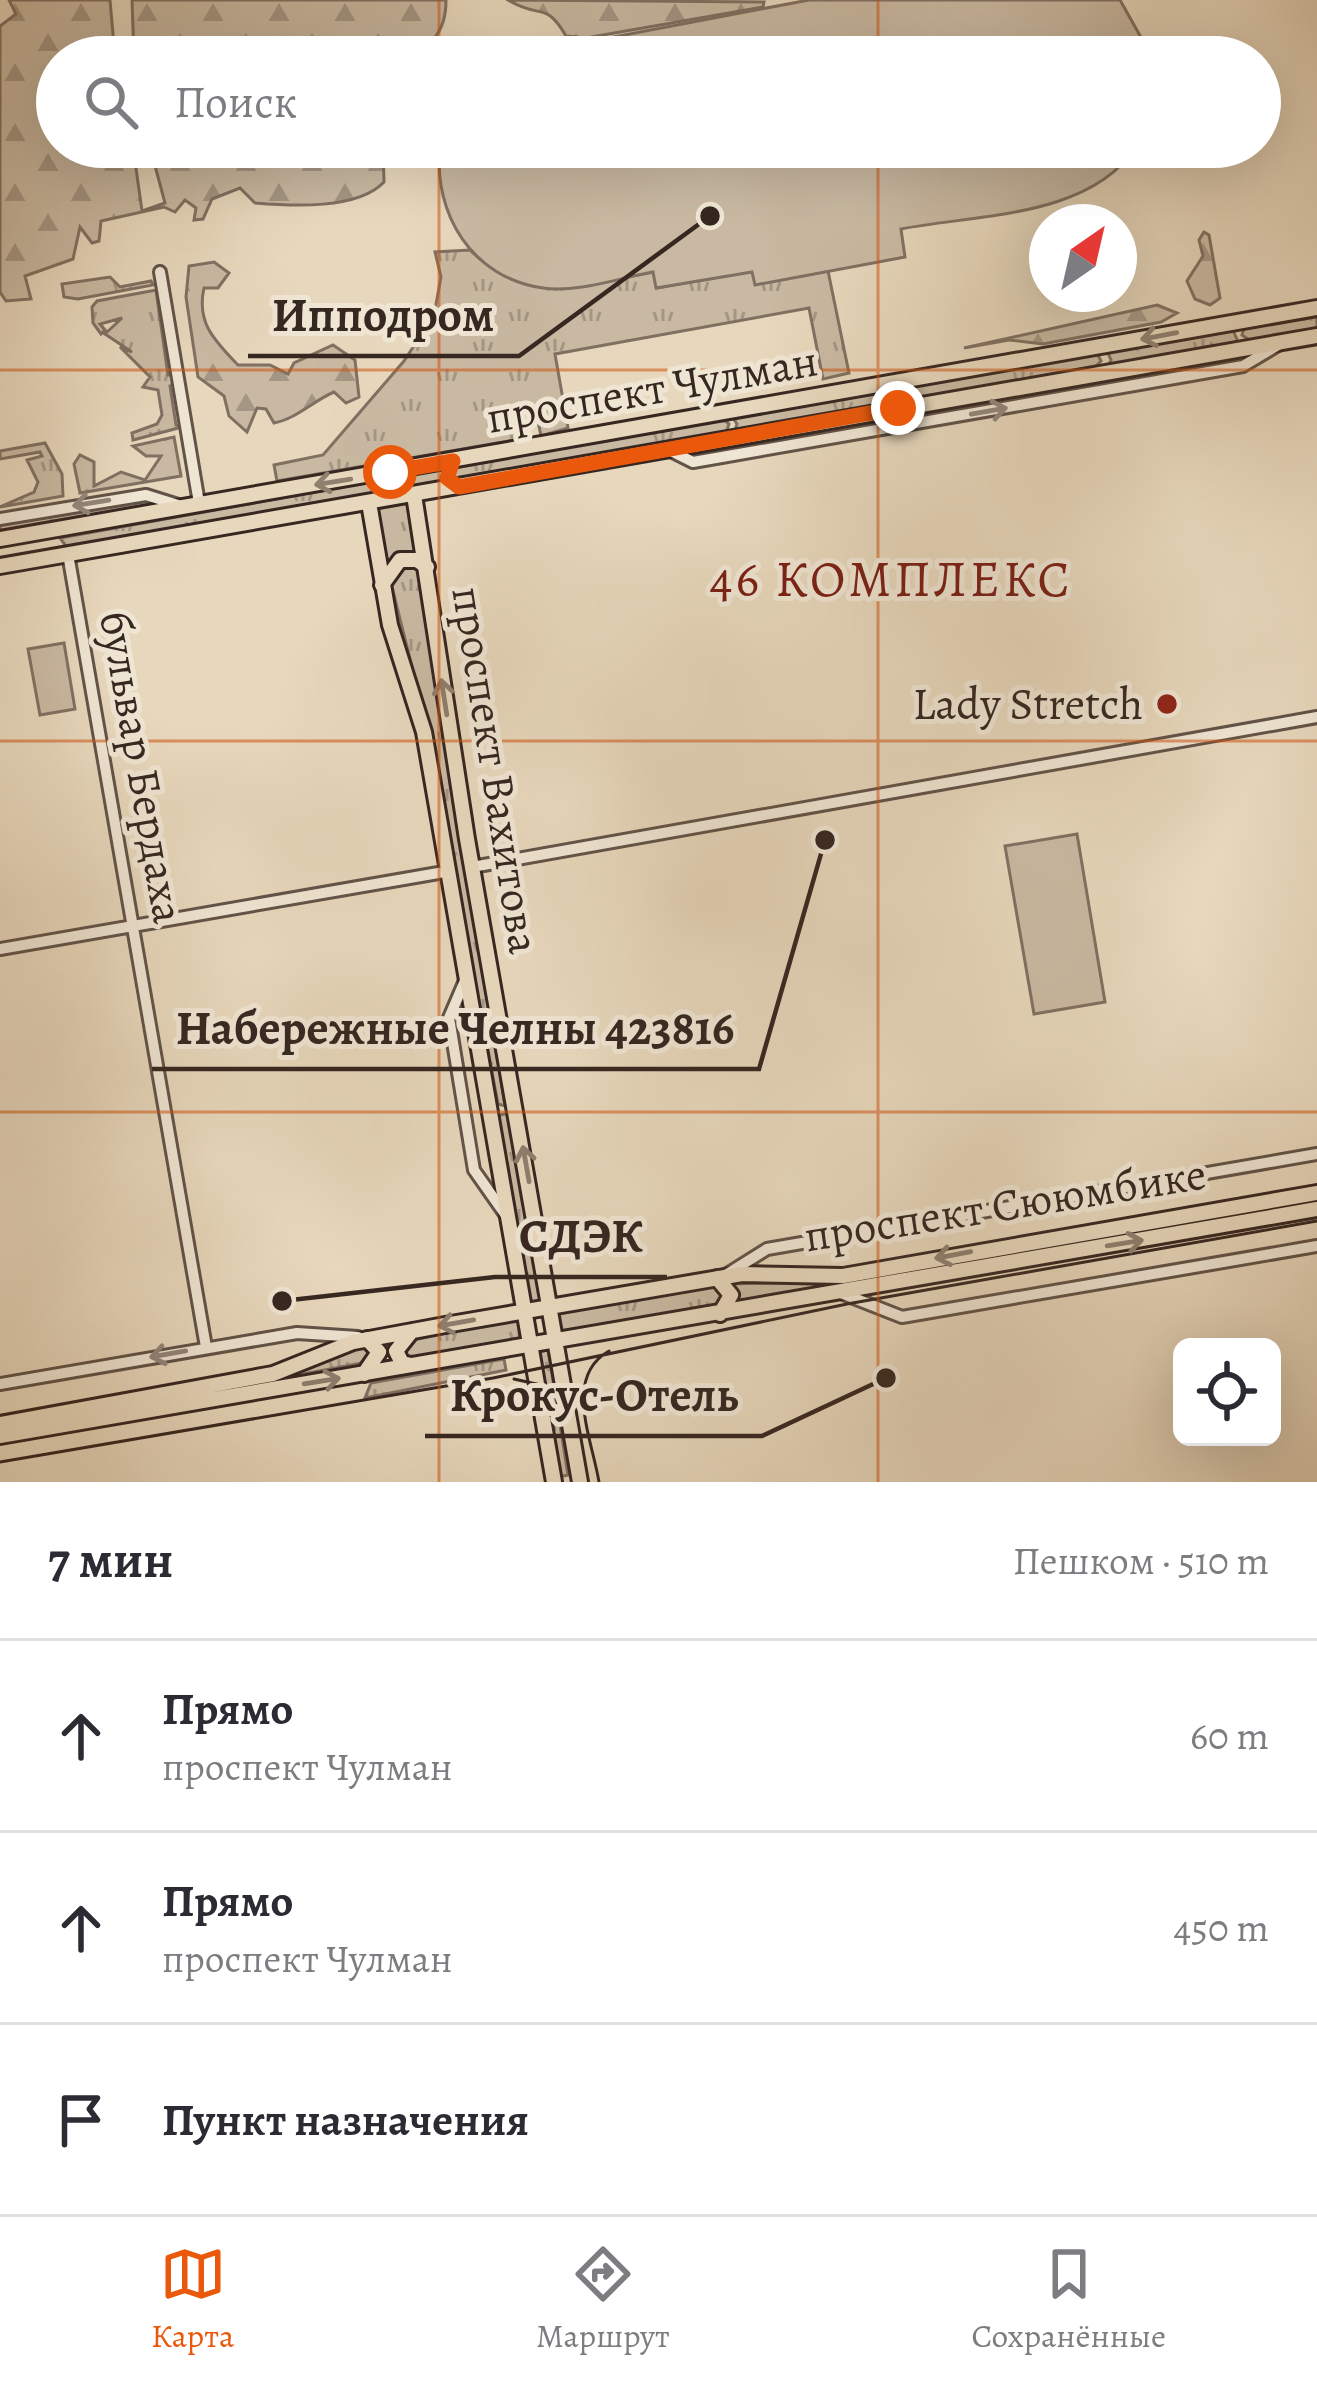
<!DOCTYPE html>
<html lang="ru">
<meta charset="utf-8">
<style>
:root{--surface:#fff;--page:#f2f2f3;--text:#2b2b33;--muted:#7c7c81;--line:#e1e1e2;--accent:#ea580c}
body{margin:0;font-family:Alegreya,serif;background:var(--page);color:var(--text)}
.controls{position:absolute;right:36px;bottom:36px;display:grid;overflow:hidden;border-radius:18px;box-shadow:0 12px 48px #0002}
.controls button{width:108px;height:108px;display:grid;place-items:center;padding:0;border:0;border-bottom:3px solid var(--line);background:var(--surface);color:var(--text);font:60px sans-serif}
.compass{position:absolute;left:1029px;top:204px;width:108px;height:108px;border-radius:50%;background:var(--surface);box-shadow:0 12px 48px #0002;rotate:34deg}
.stop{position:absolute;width:36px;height:36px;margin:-27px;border:9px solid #ea580c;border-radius:50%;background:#fff}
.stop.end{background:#ea580c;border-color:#fff;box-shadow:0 3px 12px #0008}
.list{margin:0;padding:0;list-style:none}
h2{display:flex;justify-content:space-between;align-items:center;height:156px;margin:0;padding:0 48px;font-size:51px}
h2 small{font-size:39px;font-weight:400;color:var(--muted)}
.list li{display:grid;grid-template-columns:78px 1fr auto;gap:36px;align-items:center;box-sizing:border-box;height:192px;padding:0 48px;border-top:3px solid var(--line)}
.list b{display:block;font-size:45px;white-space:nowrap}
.list p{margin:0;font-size:39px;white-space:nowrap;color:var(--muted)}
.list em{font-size:39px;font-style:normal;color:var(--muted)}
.icon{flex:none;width:66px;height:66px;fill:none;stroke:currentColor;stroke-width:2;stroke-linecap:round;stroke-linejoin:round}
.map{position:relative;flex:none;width:1317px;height:1482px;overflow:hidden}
.search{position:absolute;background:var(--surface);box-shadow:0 12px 48px #0002;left:36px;right:36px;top:36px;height:132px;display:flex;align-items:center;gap:30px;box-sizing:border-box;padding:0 42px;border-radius:66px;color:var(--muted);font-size:45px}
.sheet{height:732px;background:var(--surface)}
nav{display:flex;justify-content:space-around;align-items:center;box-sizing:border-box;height:168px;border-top:3px solid var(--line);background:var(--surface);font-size:33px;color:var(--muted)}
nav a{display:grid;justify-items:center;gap:6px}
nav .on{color:var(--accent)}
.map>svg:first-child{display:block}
</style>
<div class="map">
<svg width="1317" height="1482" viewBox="0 0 1317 1482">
<defs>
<pattern id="grass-tufts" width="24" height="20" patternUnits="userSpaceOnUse" patternTransform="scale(3)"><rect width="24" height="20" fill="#c9b9a2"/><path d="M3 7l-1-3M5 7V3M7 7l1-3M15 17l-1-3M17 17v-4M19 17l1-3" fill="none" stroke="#a49684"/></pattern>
<pattern id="forest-firs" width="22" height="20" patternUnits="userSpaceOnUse" patternTransform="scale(3)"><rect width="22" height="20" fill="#c9b9a2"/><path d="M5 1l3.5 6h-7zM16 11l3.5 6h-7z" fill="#a49684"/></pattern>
</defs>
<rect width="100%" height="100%" fill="#e7d7bc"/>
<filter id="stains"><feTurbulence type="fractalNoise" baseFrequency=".00167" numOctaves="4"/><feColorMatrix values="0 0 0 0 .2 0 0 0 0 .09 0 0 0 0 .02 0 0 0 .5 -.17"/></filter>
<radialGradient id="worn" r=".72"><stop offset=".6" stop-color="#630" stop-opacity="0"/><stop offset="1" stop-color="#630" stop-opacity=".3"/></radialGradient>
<!-- grass -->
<path fill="url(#grass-tufts)" stroke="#807062" stroke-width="3" d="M470,250C522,302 588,284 654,272L657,288L753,271L756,284L828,271L849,373L823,379L809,308L555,354L568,428L541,436L538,421L524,423L526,438L277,481L274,465L323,455L404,361L434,315L441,277L435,252Z
M110,277L120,287L151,281L153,285L78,299L64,297L62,284Z
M156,290L168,375H173L175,384L170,386L176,425L182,427L133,440L132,433L157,424L162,415L158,390L143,387L150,377L120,347L132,352L105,334L122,318L100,324L105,330L101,334L93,323L92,307L97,301Z
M1317,314V330L1251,341L1242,335L1245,325Z
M1232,328L1239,344L1107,369L1111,360L1106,349Z
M1097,353L1101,361L1096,366L734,433L737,424L731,415Z
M722,418L729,424L726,433L456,481L453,477L455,468Z
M174,437L181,476L80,493L74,464L80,455L94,462V486L121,472L145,480L161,456H146L133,446Z
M45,443L62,474L63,496L0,507L34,492L38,482L27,460L42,456L40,452L0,459V451Z
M443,469L445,483L69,550L60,538Z
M145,497L162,503L0,531V523Z
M408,503L419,557L408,553L387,562L377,509Z
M418,566L505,1106L498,1104L428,730L390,579L397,567Z
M509,1113L541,1301L528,1304L496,1116Z
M1317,1197V1202L734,1305L731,1284L820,1281Z
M714,1285L722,1293L717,1305L561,1336L557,1312Z
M517,1318L521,1340L407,1361L402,1348L409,1341Z
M364,1344L373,1351L367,1362L0,1431L271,1379Z
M548,1350L568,1475L558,1477L536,1352Z
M504,1359L506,1370L365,1398L371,1383Z"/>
<!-- forest -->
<path fill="url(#forest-firs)" stroke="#807062" stroke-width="3" d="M9,0H110L115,57H57V147H133L142,211L165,203L150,147H383L384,182C358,210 291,206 255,203L240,188L212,199L203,219L194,220L196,208L185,200L175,212L164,207L101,221L99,241L92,243L80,227L73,259L25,276L31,299L6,301L0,292V26L16,14Z
M132,0H446C446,34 431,46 402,57H134Z
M508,0L764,2L763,7L586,38L566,36C545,0 541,20 508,0Z
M1204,232L1209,235L1220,298L1210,305L1195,299L1187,281L1203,256L1199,240Z
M214,262L229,273L218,288H204C196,323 215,341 238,365H270L288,374L294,363L333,345L355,360L359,397L346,403L334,392C313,401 296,419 274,423L266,409L257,408L247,432L229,416L224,396L198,377L186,297L189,266Z
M1157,305L1177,313L1161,322L1043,344L1009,340L964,348Z"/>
<!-- green -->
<path fill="#c9b9a2" stroke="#807062" stroke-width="3" d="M809,0H1120L1152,57H508Z
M440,147H1136C1089,218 978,214 901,229L905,257L755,285L752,272L656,288L653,272C619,278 578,293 543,288C472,278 433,214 440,147Z
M64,643L75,709L40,715L28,649Z
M1077,834L1105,1002L1034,1014L1005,846Z"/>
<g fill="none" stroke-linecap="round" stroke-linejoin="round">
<defs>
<path id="minor" d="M160,272L199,503
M669,450L693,462L1243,366L1283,342
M0,519L146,495L178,505
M68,554L206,1347
M472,867L1317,717
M0,949L450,871
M467,976L449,1018L474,1170L507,1217
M724,1276L767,1249L1317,1154
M841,1293L902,1317L1317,1246
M0,1384L297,1333L358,1337"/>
<path id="major" d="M414,495L467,839L580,1482
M369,503L390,625L424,732L554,1482
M0,539L1317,308
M0,566L1317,336
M382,585L400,560H417L427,567
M717,1278L731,1295L720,1314
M411,1365L402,1363L396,1351L412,1331
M364,1374L379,1352L367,1339
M0,1424L273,1374L353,1342L445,1325L742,1274L843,1276L1317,1193
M0,1436L1317,1209"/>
</defs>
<!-- minor casing -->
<use href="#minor" stroke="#625348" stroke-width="16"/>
<!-- major casing -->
<use href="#major" stroke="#362721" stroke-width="20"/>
<!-- minor -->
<use href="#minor" stroke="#efe5d3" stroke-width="10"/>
<!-- major -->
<use href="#major" stroke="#e7d7bc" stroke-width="14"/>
<!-- tram -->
<path stroke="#362721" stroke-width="3" d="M514,1379L572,1392L585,1405
M0,1462L493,1378L847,1304L1317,1221
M599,1482C592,1439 563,1377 609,1351"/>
</g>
<!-- one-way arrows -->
<defs><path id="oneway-shaft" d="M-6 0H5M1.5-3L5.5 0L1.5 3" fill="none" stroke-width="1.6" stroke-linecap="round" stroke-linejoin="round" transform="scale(3)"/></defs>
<g stroke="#8e7f6e">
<use href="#oneway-shaft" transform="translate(1159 336) rotate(169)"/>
<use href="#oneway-shaft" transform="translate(333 482) rotate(171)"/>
<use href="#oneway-shaft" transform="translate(444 697) rotate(-99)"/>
<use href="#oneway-shaft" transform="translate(526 1164) rotate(-100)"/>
<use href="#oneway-shaft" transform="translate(1125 1243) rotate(-9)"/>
<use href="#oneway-shaft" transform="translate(953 1255) rotate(169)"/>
<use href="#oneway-shaft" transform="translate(456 1323) rotate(170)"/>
<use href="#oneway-shaft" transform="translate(322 1381) rotate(-9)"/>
</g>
<g stroke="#92867a">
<use href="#oneway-shaft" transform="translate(989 411) rotate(-10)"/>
<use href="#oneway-shaft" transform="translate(91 503) rotate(171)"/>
<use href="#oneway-shaft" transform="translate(168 1354) rotate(170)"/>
</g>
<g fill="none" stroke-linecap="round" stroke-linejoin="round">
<!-- route -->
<path stroke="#ea580c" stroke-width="15" d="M390,472L453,461L447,478L459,487L898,408"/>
</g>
<!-- grid -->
<path fill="none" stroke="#cd520f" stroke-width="3" stroke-opacity="0.55" d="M439,0V57M878,0V57M439,147V1482M878,147V1482M0,370H1317M0,741H1317M0,1112H1317"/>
<!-- markers -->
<circle fill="#8f2418" stroke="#efe5d3" stroke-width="4.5" cx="1167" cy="704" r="12"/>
<g text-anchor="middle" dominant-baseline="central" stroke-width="10" stroke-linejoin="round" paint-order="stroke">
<!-- street labels -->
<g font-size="45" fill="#362721" stroke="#efe5d3">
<text transform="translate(652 389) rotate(-10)">проспект Чулман</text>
<text transform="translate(142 767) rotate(80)">бульвар Бердаха</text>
<text transform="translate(496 770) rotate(81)">проспект Вахитова</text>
<text transform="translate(1005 1205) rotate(-9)">проспект Сююмбике</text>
</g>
<!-- poi labels -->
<g font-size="45" fill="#362721" stroke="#efe5d3" text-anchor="end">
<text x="1143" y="704">Lady Stretch</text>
</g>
<!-- quarter labels -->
<g font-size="51" letter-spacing="3" fill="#7a1f14" stroke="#efe5d3">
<text x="891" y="579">46 КОМПЛЕКС</text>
</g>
</g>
<!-- callouts -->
<path fill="none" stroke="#362721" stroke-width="4.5" d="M710 216L519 356H248M825 840L759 1069H152M282 1301L495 1277H667M886 1378L762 1436H425"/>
<g fill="#362721" stroke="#efe5d3" stroke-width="4.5">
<circle cx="710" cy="216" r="12"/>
<circle cx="825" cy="840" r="12"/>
<circle cx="282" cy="1301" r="12"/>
<circle cx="886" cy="1378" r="12"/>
</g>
<g font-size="48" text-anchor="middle" font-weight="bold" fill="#362721" stroke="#efe5d3" stroke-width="10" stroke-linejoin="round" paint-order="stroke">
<text x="383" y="331">Ипподром</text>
<text x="455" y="1044">Набережные Челны 423816</text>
<text x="581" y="1252">СДЭК</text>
<text x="594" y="1411">Крокус-Отель</text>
</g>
<rect width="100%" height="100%" filter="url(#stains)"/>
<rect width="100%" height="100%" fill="url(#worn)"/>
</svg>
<div class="controls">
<button><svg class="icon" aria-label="locate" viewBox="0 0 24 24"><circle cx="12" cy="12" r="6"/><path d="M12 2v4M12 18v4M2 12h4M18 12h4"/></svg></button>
</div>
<svg class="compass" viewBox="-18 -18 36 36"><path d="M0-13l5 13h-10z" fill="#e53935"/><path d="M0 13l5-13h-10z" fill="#7c7c81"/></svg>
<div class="stop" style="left:390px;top:472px"></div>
<div class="stop end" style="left:898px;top:408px"></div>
<div class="search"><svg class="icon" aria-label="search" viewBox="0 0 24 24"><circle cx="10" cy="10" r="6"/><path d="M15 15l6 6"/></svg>Поиск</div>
</div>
<section class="sheet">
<h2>7 мин<small>Пешком · 510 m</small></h2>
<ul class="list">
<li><svg class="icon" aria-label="ahead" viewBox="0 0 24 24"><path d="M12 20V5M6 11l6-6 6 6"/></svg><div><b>Прямо</b><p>проспект Чулман</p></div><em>60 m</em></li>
<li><svg class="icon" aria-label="ahead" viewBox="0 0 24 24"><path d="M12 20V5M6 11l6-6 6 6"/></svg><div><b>Прямо</b><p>проспект Чулман</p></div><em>450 m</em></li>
<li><svg class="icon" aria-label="arrive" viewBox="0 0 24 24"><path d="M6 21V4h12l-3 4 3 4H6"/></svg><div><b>Пункт назначения</b></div></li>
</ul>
</section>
<nav>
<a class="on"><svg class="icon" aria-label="map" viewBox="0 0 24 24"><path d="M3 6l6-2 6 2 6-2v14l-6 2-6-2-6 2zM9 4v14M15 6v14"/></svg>Карта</a>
<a><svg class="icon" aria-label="directions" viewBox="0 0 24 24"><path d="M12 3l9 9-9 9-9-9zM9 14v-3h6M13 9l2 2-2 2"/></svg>Маршрут</a>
<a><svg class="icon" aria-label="saved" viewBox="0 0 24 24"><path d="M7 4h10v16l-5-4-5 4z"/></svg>Сохранённые</a>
</nav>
